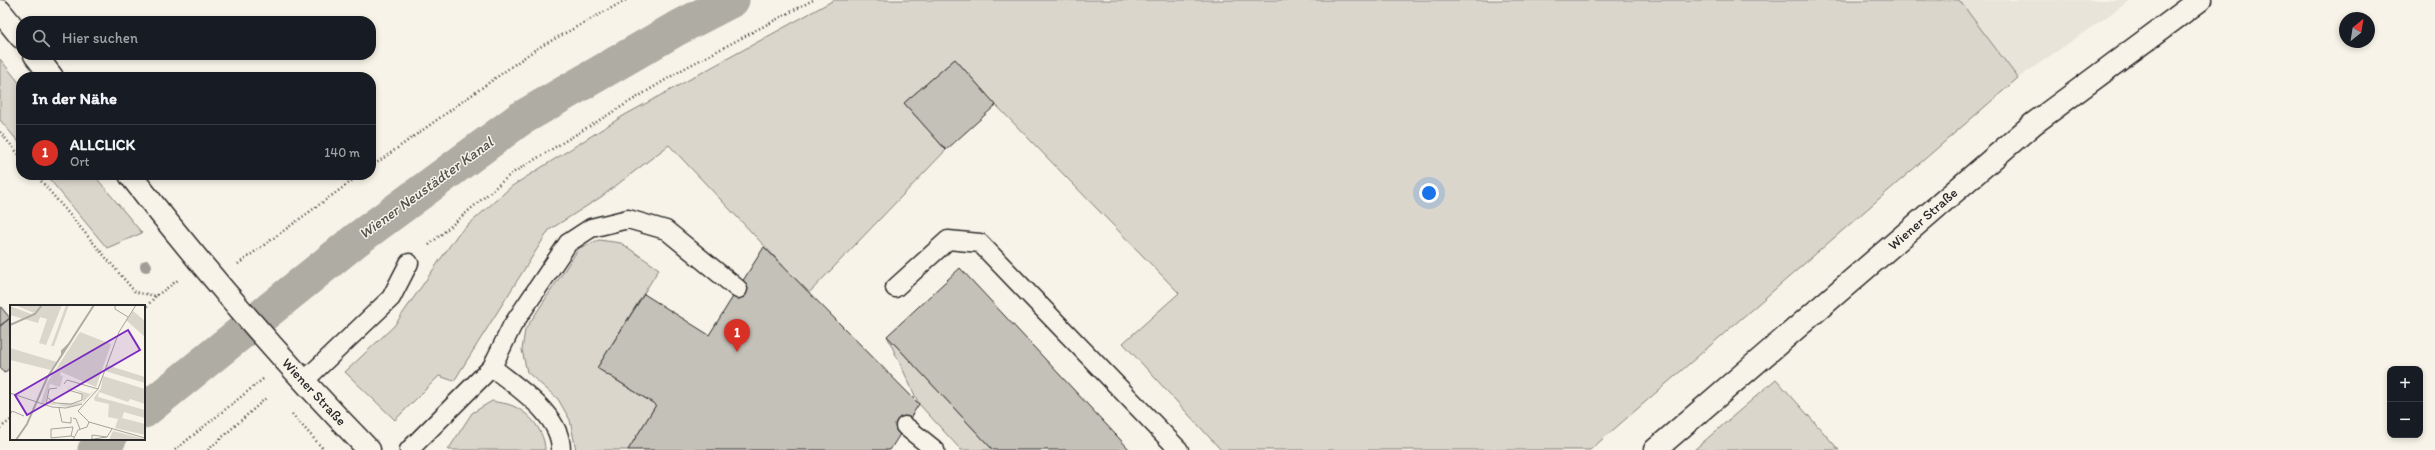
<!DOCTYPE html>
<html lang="de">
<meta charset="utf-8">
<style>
:root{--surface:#171b24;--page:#242831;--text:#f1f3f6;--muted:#9ea1a6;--line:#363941;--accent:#d93025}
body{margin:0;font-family:Itim,sans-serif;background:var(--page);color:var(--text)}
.controls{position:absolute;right:12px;bottom:12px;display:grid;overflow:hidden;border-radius:8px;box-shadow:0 2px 6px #0003}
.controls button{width:36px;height:36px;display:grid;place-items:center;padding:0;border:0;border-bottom:1px solid var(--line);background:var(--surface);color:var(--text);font:20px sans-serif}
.compass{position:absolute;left:2339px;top:12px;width:36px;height:36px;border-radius:50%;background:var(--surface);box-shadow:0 2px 6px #0003;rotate:30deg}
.you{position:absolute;left:1429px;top:193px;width:14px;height:14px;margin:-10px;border:3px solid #fff;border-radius:50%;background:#1a73e8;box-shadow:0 0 0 6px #1a73e833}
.badge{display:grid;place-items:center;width:26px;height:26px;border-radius:50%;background:var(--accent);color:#fff;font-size:13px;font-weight:700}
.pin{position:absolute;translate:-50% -33px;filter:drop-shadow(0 1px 2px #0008)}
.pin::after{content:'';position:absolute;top:21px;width:14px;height:12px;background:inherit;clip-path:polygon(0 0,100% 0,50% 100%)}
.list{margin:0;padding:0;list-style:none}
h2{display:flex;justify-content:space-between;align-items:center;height:52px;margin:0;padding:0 16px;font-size:17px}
h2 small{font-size:13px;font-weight:400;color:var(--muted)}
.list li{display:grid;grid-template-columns:26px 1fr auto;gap:12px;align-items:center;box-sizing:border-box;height:56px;padding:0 16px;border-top:1px solid var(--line)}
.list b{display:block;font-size:15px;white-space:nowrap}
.list p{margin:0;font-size:13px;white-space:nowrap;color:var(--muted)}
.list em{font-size:13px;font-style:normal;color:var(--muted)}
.icon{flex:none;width:22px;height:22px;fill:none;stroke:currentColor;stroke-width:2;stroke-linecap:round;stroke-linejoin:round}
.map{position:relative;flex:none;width:2435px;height:450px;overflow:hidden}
.search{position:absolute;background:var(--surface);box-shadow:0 2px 6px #0003;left:16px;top:16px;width:360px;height:44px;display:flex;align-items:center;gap:10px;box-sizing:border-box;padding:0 14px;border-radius:16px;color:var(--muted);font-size:15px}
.panel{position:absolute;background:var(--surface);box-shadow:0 2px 6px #0003;left:16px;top:72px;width:360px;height:108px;border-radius:16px}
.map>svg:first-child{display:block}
</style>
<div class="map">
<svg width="2435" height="450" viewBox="0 0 2435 450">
<rect width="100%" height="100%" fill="#f7f3e8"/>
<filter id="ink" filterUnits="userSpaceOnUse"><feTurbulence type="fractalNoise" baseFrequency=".025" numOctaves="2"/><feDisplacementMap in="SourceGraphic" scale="8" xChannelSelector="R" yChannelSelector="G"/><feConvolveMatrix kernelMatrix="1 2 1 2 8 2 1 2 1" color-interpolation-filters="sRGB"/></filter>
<g filter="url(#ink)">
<!-- built -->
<path fill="#e8e4da" d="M1959,0H2131L2018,78Z"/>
<!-- green -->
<path fill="#dad6cc" stroke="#82807c" d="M834,0H1959L2018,78L1590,450H1221L1123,343L1179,293L996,105L955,59L904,103L946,150L809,293L669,145L601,197L549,230L454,381L439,376L395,420L345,372L394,326L458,234L512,186L623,116Z
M0,59L21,85V145L0,120Z
M46,175H94L142,233L107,248Z
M599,240L621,243L659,269L597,368L656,405L628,450H576L570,420L558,399L527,372L522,350L525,330L579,248Z
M887,336L993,450H961L919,404Z
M1776,379L1839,450H1694Z
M492,401C499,403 507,403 513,406C530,413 545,432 545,450H448L472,413Z"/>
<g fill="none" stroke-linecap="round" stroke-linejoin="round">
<!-- canal -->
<path stroke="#afaca4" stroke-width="35" d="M144,411L356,240L520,119L674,30L732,0
M95,450L109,439"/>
</g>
<!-- building -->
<path fill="#c4c1b9" stroke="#2b2b2b" d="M955,59L996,105L946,150L904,103Z
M764,247L919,404L890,450H628L656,405L597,368L644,294L709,335Z
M960,268L1130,450H993L887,336Z
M0,306L10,318L0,326Z
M10,318L11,367L4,373L0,367V326Z"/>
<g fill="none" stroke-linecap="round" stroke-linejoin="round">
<defs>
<path id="lane" d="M895,288L948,240L980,243L1179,450
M492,367C517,388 561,414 561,450
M303,382L391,298L409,263
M905,426L935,450
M409,450L492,367L512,326L568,243L591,228L628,219L666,230L738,289"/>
<path id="primary" d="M0,11L21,37
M35,55L52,77
M130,175C205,271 284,363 369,450
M1655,450L2033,124L2200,0"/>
</defs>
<!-- lane casing -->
<use href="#lane" stroke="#2b2b2b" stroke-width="21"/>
<!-- primary casing -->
<use href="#primary" stroke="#2b2b2b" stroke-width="25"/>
<!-- path -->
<path stroke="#2b2b2b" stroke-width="2.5" stroke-dasharray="1 3" stroke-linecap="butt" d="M0,132L21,157
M371,167L536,49L626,0
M36,175L135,292L156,296L178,280
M429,245L511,174L685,68L813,0
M238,264L360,175
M144,309L156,296
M292,414L324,450
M0,428L11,420
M175,450L263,379
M208,450L266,398"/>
<!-- lane -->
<use href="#lane" stroke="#f7f3e8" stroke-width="18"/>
<!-- primary -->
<use href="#primary" stroke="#f7f3e8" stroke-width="22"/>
</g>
<!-- trees -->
<circle fill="#9f9d96" cx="146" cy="266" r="6"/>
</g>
<g text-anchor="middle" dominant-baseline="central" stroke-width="3" stroke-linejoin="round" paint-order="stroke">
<!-- street labels -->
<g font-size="14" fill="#2b2b2b" stroke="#f7f3e8">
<text transform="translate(1923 219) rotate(-41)">Wiener Straße</text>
<text transform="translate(314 392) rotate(47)">Wiener Straße</text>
</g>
<!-- water labels -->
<g font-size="15" font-style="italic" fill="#53524f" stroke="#f7f3e8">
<text transform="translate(426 188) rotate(-36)">Wiener Neustädter Kanal</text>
</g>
</g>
<!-- overview -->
<g transform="translate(10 305)">
<rect width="135" height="135" fill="#f7f3e8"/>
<path d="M5,0H52L36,40L29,38L37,14L30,12L28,18L0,10V1L21,9L24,8ZM56,0H59L44,41H41ZM123,6L135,16V32L116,15ZM70,27L101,39L86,82L51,67L50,70L53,71L50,82L40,79L35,99L31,98L37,78ZM0,43L47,57L41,65L0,55ZM97,60L135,72V78L95,66ZM93,71L135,84V99L120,94L118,97L89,87L88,92L135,105V113L114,107L112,113L135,119V130L105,123L108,114L98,112L99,99L85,96L84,93L91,83ZM55,81L80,89L85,85L72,98L59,102L38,99L40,95L46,100L73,97L72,88ZM103,126L135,134V135H99Z" fill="#dad6cc"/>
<path fill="none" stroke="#afaca4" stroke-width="2" d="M0,20L25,9L32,0M52,50V46L60,38M6,135L17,119L37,73L84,0"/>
<path fill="none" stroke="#a5a39c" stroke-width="1" d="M105,0V4L118,12M54,79L57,75L88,84M0,88L42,102L56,103L72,99M38,93L45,98L61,99L72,95V89L58,85M36,100L39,84L47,83M49,103L52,117L61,118V112M68,106L88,84L109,27L126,0M68,106L79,117L135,133M0,110L2,106L14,111M63,113L66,114L70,124M61,131L41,133V124L63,122L61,131L64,132M82,134V130L97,132M63,135L68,125L77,122L79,117M77,135L97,132L102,124"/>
<path fill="#7b2cbf" fill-opacity="0.15" stroke="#7b2cbf" stroke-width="2" d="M118,25L130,45L17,110L5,90Z"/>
<rect width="135" height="135" fill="none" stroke="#2b2b2b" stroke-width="2"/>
</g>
</svg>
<div class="controls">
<button>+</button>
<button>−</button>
</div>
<svg class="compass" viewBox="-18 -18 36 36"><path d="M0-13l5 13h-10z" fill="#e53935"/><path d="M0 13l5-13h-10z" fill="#9ea1a6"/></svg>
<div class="you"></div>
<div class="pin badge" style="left:737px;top:352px">1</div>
<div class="search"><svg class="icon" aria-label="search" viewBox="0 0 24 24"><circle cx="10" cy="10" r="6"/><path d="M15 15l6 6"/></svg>Hier suchen</div>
<section class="panel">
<h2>In der Nähe<small></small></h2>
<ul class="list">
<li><span class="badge">1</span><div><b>ALLCLICK</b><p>Ort</p></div><em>140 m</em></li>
</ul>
</section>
</div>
